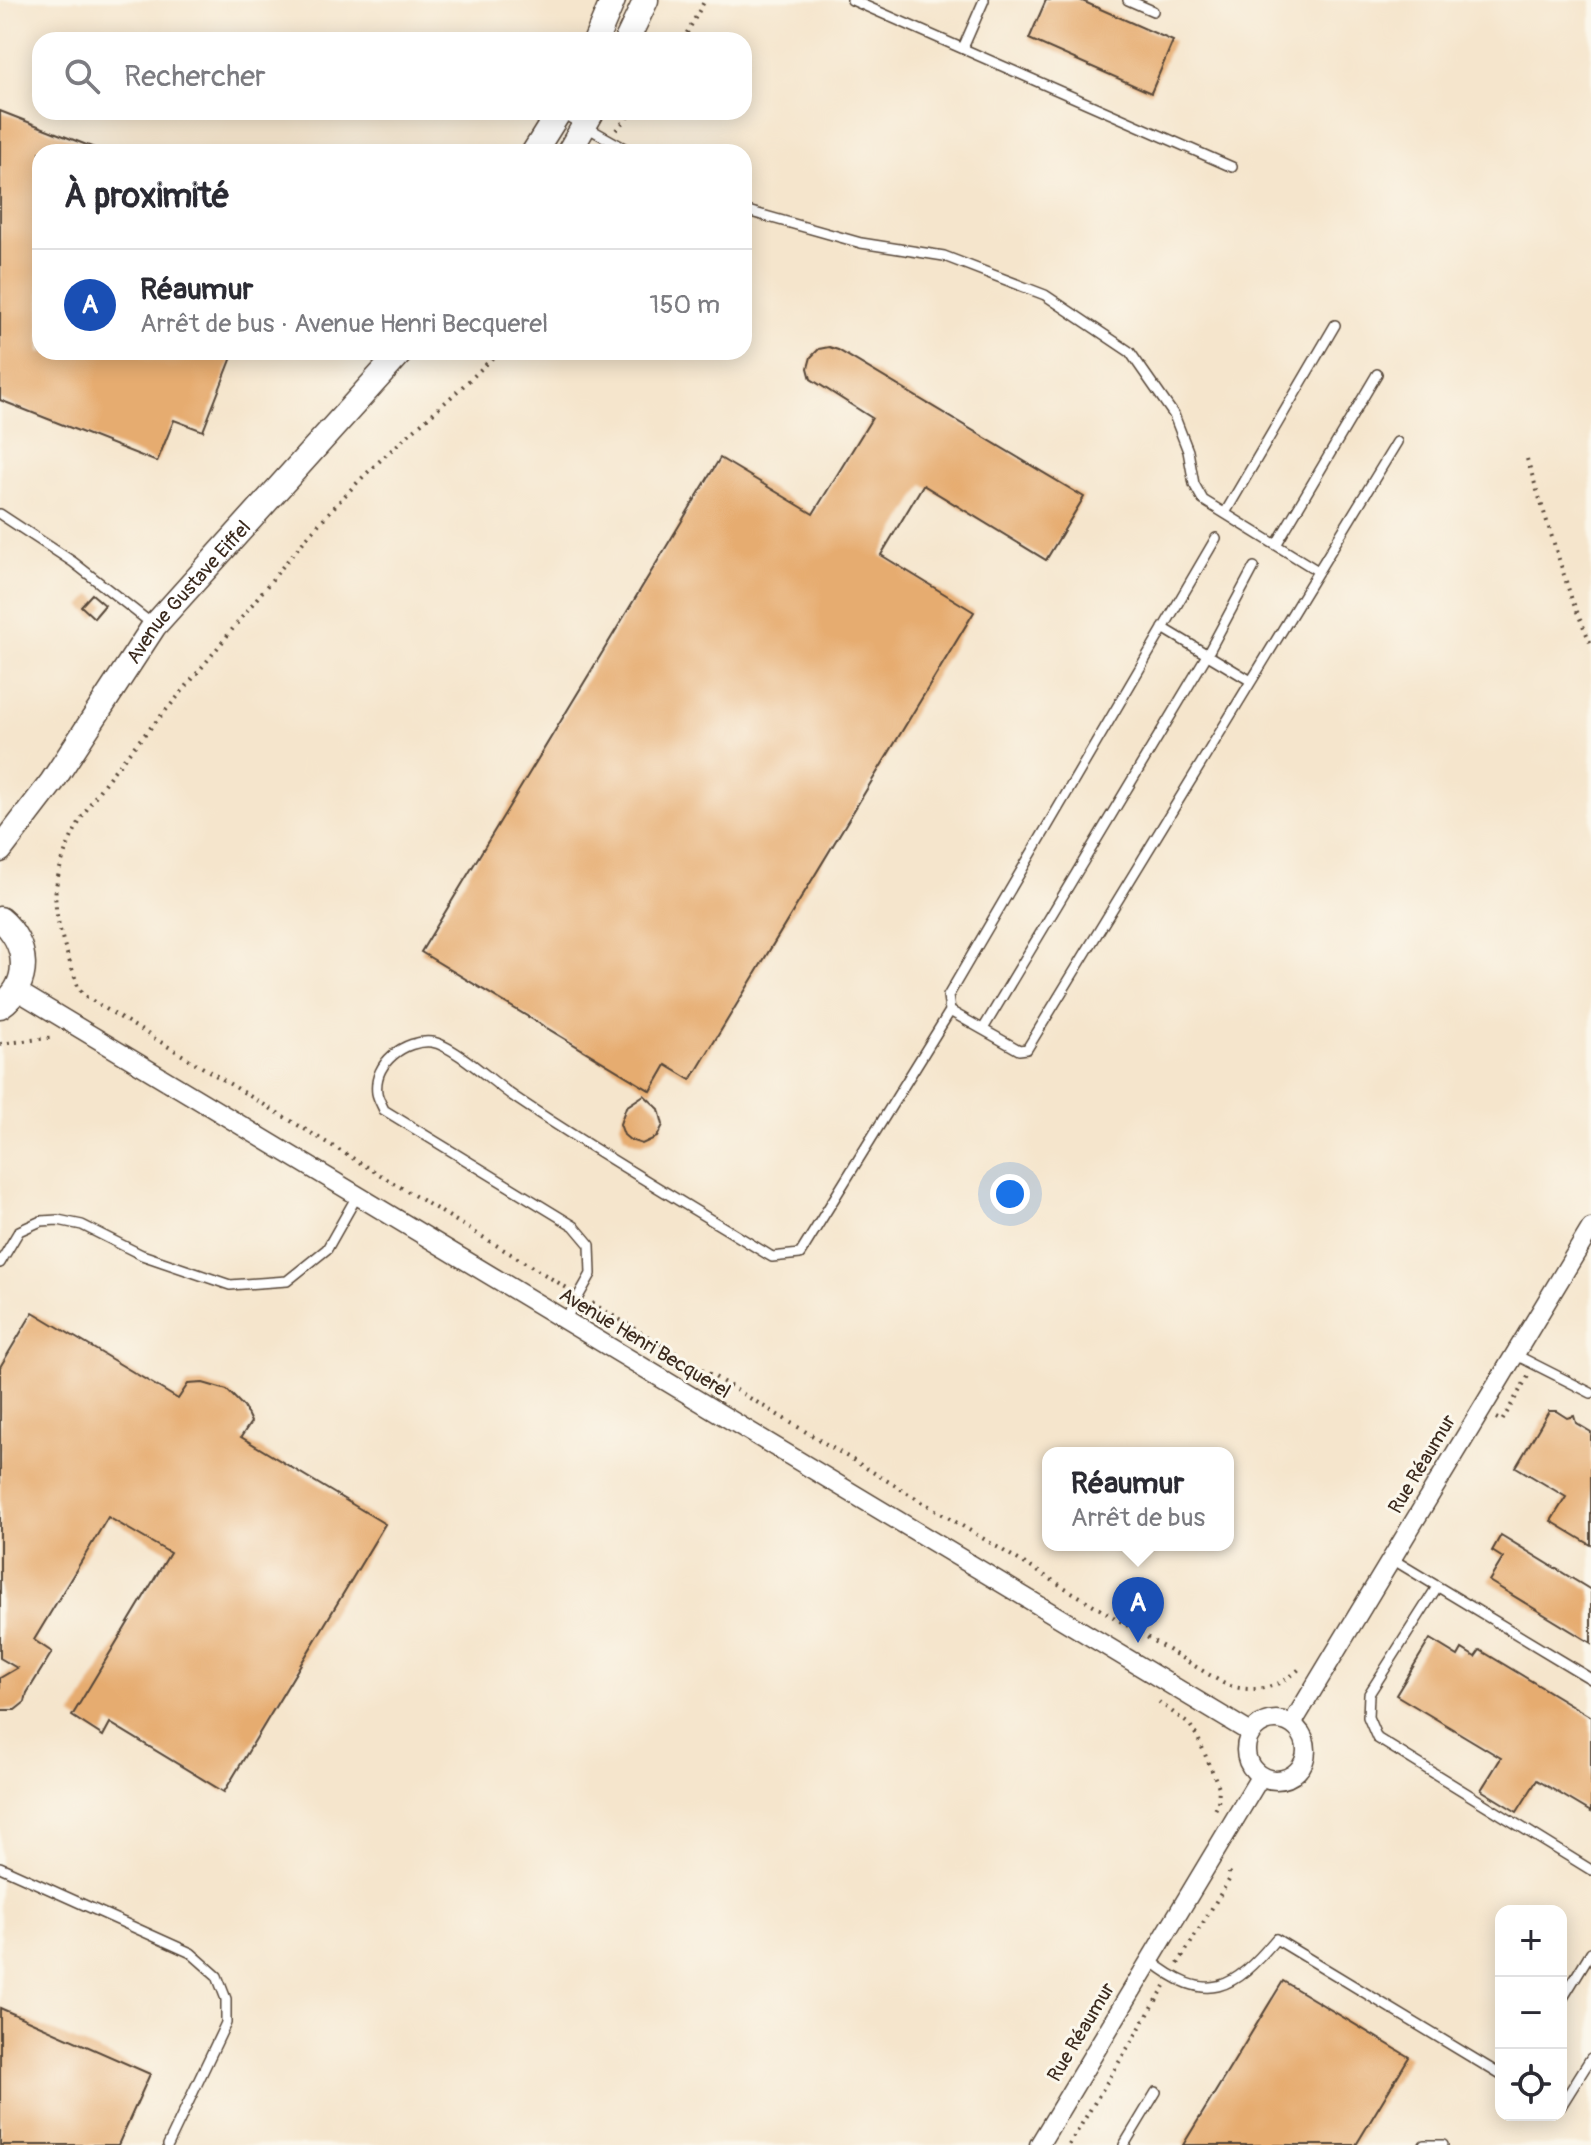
<!DOCTYPE html>
<html lang="fr">
<meta charset="utf-8">
<style>
:root{--surface:#fff;--page:#f7f7f7;--text:#2b2b33;--muted:#7c7c81;--line:#e1e1e2;--accent:#1a73e8}
body{margin:0;font-family:Pangolin,sans-serif;background:var(--page);color:var(--text)}
.controls{position:absolute;right:24px;bottom:24px;display:grid;overflow:hidden;border-radius:16px;box-shadow:0 4px 20px #0003}
.controls button{width:72px;height:72px;display:grid;place-items:center;padding:0;border:0;border-bottom:2px solid var(--line);background:var(--surface);color:var(--text);font:40px sans-serif}
.you{position:absolute;left:1010px;top:1194px;width:28px;height:28px;margin:-20px;border:6px solid #fff;border-radius:50%;background:#1a73e8;box-shadow:0 0 0 12px #1a73e833}
.badge{display:grid;place-items:center;width:52px;height:52px;border-radius:50%;background:var(--accent);color:#fff;font-size:26px;font-weight:700}
.pin{position:absolute;translate:-50% -66px;filter:drop-shadow(0 2px 4px #0008)}
.pin::after{content:'';position:absolute;top:42px;width:28px;height:24px;background:inherit;clip-path:polygon(0 0,100% 0,50% 100%)}
.popup{position:absolute;left:1042px;top:1447px;width:192px;height:104px;box-sizing:border-box;display:grid;place-content:center;border-radius:16px;background:var(--surface);filter:drop-shadow(0 2px 6px #0005);font-size:26px;white-space:nowrap;color:var(--muted)}
.popup b{font-size:30px;color:var(--text)}
.popup::after{content:'';position:absolute;left:50%;top:100%;margin-left:-16px;border:16px solid transparent;border-top-color:var(--surface)}
.list{margin:0;padding:0;list-style:none}
h2{display:flex;justify-content:space-between;align-items:center;height:104px;margin:0;padding:0 32px;font-size:34px}
h2 small{font-size:26px;font-weight:400;color:var(--muted)}
.list li{display:grid;grid-template-columns:52px 1fr auto;gap:24px;align-items:center;box-sizing:border-box;height:112px;padding:0 32px;border-top:2px solid var(--line)}
.list b{display:block;font-size:30px;white-space:nowrap}
.list p{margin:0;font-size:26px;white-space:nowrap;color:var(--muted)}
.list em{font-size:26px;font-style:normal;color:var(--muted)}
.icon{flex:none;width:44px;height:44px;fill:none;stroke:currentColor;stroke-width:2;stroke-linecap:round;stroke-linejoin:round}
.map{position:relative;flex:none;width:1591px;height:2145px;overflow:hidden}
.search{position:absolute;background:var(--surface);box-shadow:0 4px 20px #0003;left:32px;top:32px;width:720px;height:88px;display:flex;align-items:center;gap:20px;box-sizing:border-box;padding:0 28px;border-radius:24px;color:var(--muted);font-size:30px}
.panel{position:absolute;background:var(--surface);box-shadow:0 4px 20px #0003;left:32px;top:144px;width:720px;height:216px;border-radius:24px}
.map>svg:first-child{display:block}
</style>
<div class="map">
<svg width="1591" height="2145" viewBox="0 0 1591 2145">
<rect width="100%" height="100%" fill="#fbf7ec"/>
<filter id="ink" filterUnits="userSpaceOnUse"><feTurbulence type="fractalNoise" baseFrequency=".0125" numOctaves="2"/><feDisplacementMap in="SourceGraphic" scale="16" xChannelSelector="R" yChannelSelector="G"/><feConvolveMatrix kernelMatrix="1 2 1 2 8 2 1 2 1" color-interpolation-filters="sRGB"/></filter>
<filter id="wash" filterUnits="userSpaceOnUse"><feTurbulence type="fractalNoise" baseFrequency=".006" numOctaves="4" result="noise"/><feDisplacementMap in="SourceGraphic" scale="32" xChannelSelector="R" yChannelSelector="G"/><feGaussianBlur stdDeviation="1.8" result="paint"/><feColorMatrix in="noise" values="0 0 0 0 0 0 0 0 0 0 0 0 0 0 0 0 0 1.4 0 .05"/><feComposite in="paint" operator="in"/></filter>
<g filter="url(#wash)">
<rect width="100%" height="100%" fill="#f5e5cc"/>
<g id="blocks">
<!-- building -->
<path fill="#e6ac6f" d="M1046,0H1080L1173,41L1151,93L1029,39Z
M0,111L102,151L40,152V352H234L203,431L174,420L157,462L0,400Z
M829,347L838,350L1084,497L1046,560L923,485L881,555L974,612L691,1080L666,1065L651,1091L421,952L720,458L813,514L872,418L811,379L808,368L811,357L819,349Z
M92,594L105,605L94,618L81,606Z
M644,1095L659,1109L663,1125L657,1137L642,1144L630,1140L624,1135L620,1124L626,1107Z
M33,1312L178,1399L188,1384L203,1383L227,1390L244,1407L251,1422L241,1437L385,1524L224,1792L110,1723L103,1736L72,1716L170,1553L108,1517L34,1640L52,1652L27,1693L25,1702L15,1710H0V1678L17,1668L0,1658V1367Z
M1549,1411H1556L1567,1418L1574,1416L1576,1423L1591,1432V1545L1551,1521L1566,1497L1516,1467Z
M1501,1535L1591,1590V1643L1489,1581L1503,1558L1492,1551Z
M1430,1639L1458,1656L1462,1649L1475,1657L1480,1650L1591,1717V1812L1537,1780L1517,1812L1481,1790L1501,1758L1396,1695Z
M1283,1981L1409,2057L1356,2145H1183Z
M0,2008L150,2074L118,2145H0Z"/>
</g>
</g>
<g filter="url(#ink)">
<use href="#blocks" fill-opacity="0" stroke="#574638" stroke-width="2"/>
<g fill="none" stroke-linecap="round" stroke-linejoin="round">
<defs>
<path id="service" d="M852,0L1232,167
M1128,0L1153,11
M963,48L984,0
M560,112L631,152
M744,210L861,243L944,256L1045,295L1130,352L1174,415L1188,451L1194,484L1203,500L1318,571
M1225,513L1335,325
M0,514L73,562L152,624
M1276,545L1377,374
M1163,628L1251,681
M950,1011L1019,1050L1027,1049L1397,442
M983,1029L1207,655L1254,567
M0,1263L19,1231L41,1221L58,1220L82,1225L142,1255L230,1285L287,1281L327,1249L357,1196
M565,1320L591,1274L590,1245L574,1226L384,1110C382,1105 378,1099 377,1093C373,1063 405,1039 432,1042C453,1045 494,1083 513,1096C597,1153 686,1204 772,1257L800,1254L950,1011L948,996L1216,538
M1514,1354L1591,1393
M1392,1559L1591,1679
M1437,1587L1369,1694L1368,1717L1377,1738L1591,1870
M0,1867L191,1953L217,1976L226,1999V2023L168,2145
M1150,1960C1207,2006 1233,1990 1276,1939L1501,2075
M1561,2001L1591,1952
M1561,2106L1591,2058
M1124,2145L1156,2092
M1424,2145H1443"/>
<path id="minor" d="M16,990L1251,1733
M1246 1750a30 30 0 1 1 60 0a30 30 0 1 1-60 0Z
M1292,1724L1591,1228
M1039,2145L1260,1777"/>
<g id="tertiary">
<path d="M596,40L613,0"/>
<path d="M627,40L646,0"/>
<path d="M534,152L559,112"/>
<path d="M569,152L592,112"/>
<path id="s1" d="M0,850L52,782L154,626L401,352"/>
<path d="M0,919C28,942 33,984 0,1006"/>
</g>
</defs>
<!-- service casing -->
<use href="#service" stroke="#574638" stroke-width="12"/>
<!-- minor casing -->
<use href="#minor" stroke="#574638" stroke-width="21"/>
<!-- tertiary casing -->
<use href="#tertiary" stroke="#574638" stroke-width="27"/>
<!-- path -->
<path stroke="#574638" stroke-width="4" stroke-dasharray="2 6" stroke-linecap="butt" d="M683,40L705,0
M616,130L632,112
M498,352C453,399 401,438 355,485C291,550 238,625 179,695C132,751 68,811 56,887C52,919 69,957 78,987L83,995L567,1288
M1527,459L1572,600L1591,644
M0,1044L55,1037
M592,1303L1223,1683C1251,1695 1280,1689 1301,1667
M1496,1418L1502,1421L1528,1376
M1159,1702L1190,1725L1198,1738L1219,1787L1218,1804L1215,1810
M1178,1964L1229,1880V1873L1225,1870
M1069,2145L1165,1986"/>
<!-- service -->
<use href="#service" stroke="#fff" stroke-width="9"/>
<!-- minor -->
<use href="#minor" stroke="#fff" stroke-width="18"/>
<!-- tertiary -->
<use href="#tertiary" stroke="#fff" stroke-width="24"/>
</g>
</g>
<g text-anchor="middle" dominant-baseline="central" stroke-width="6" stroke-linejoin="round" paint-order="stroke">
<!-- street labels -->
<g font-size="20" fill="#3b2a1e" stroke="#fbf7ec">
<text stroke="none"><textPath href="#s1" startOffset="320">Avenue Gustave Eiffel</textPath></text>
<text transform="translate(645 1343) rotate(31)">Avenue Henri Becquerel</text>
<text transform="translate(1422 1464) rotate(-59)">Rue Réaumur</text>
<text transform="translate(1081 2032) rotate(-59)">Rue Réaumur</text>
</g>
</g>
</svg>
<div class="controls">
<button>+</button>
<button>−</button>
<button><svg class="icon" aria-label="locate" viewBox="0 0 24 24"><circle cx="12" cy="12" r="6"/><path d="M12 2v4M12 18v4M2 12h4M18 12h4"/></svg></button>
</div>
<div class="you"></div>
<div class="pin badge" style="left:1138px;top:1643px;background:#1a4fb4">A</div>
<div class="popup"><b>Réaumur</b>Arrêt de bus</div>
<div class="search"><svg class="icon" aria-label="search" viewBox="0 0 24 24"><circle cx="10" cy="10" r="6"/><path d="M15 15l6 6"/></svg>Rechercher</div>
<section class="panel">
<h2>À proximité<small></small></h2>
<ul class="list">
<li><span class="badge" style="background:#1a4fb4">A</span><div><b>Réaumur</b><p>Arrêt de bus · Avenue Henri Becquerel</p></div><em>150 m</em></li>
</ul>
</section>
</div>
